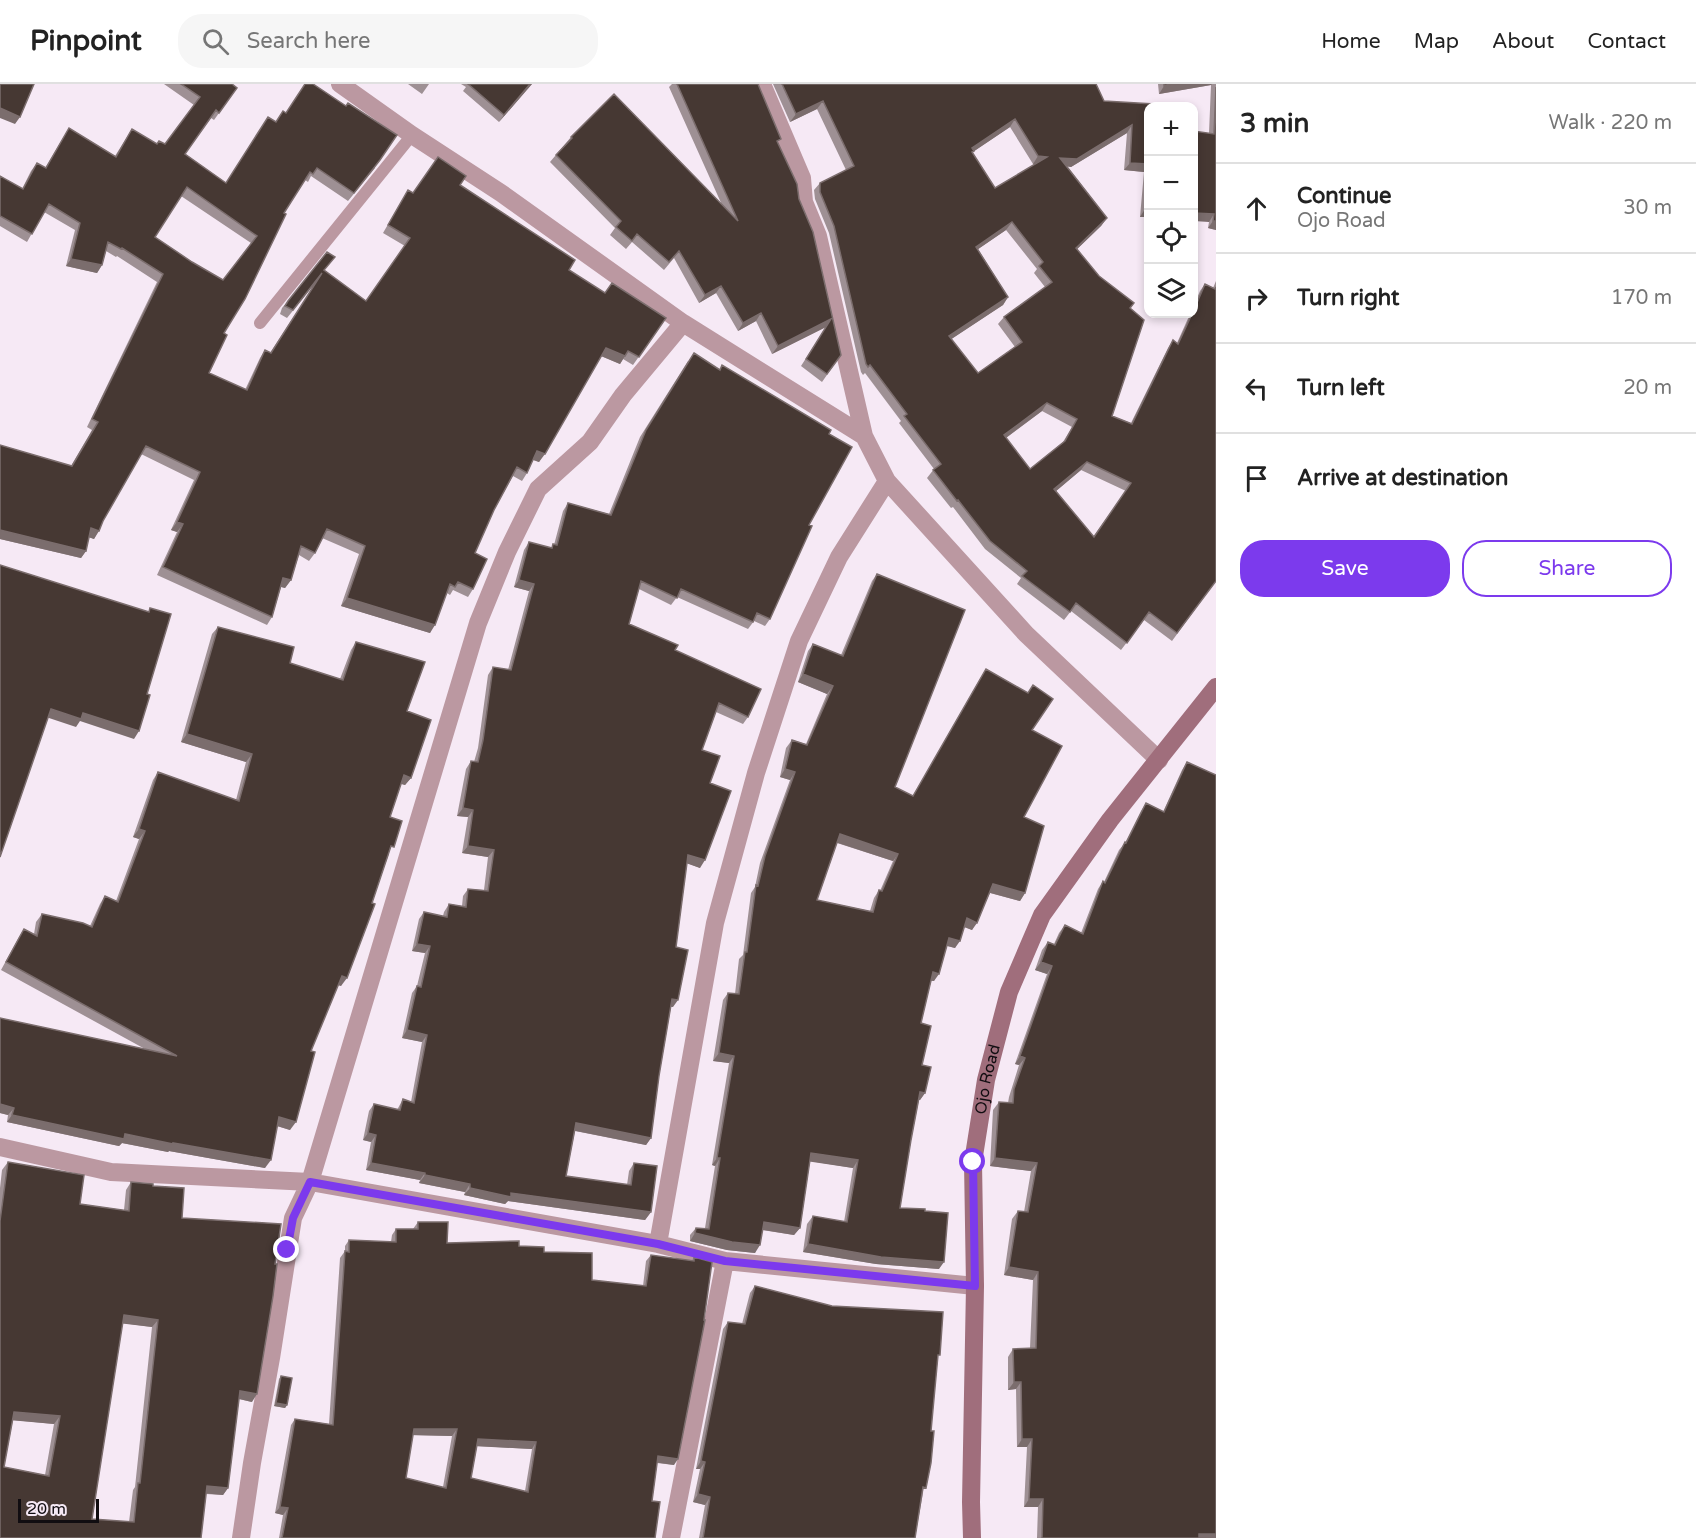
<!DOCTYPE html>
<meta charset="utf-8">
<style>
:root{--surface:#fff;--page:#f6f6f6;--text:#222;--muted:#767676;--line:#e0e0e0;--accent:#7c3aed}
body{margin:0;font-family:"Varela Round",sans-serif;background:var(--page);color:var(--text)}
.controls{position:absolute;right:18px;top:18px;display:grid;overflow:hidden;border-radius:12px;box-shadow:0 3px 9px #0003}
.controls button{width:54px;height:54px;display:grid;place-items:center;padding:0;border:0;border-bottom:2px solid var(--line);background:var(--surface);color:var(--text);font:30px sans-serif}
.scale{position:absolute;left:18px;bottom:15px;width:81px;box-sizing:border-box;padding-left:6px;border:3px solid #110d11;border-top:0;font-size:16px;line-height:21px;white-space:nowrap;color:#110d11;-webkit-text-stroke:4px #f6e9f5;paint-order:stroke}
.stop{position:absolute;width:18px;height:18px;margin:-14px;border:4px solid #7c3aed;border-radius:50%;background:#fff}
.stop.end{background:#7c3aed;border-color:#fff;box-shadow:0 2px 6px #0008}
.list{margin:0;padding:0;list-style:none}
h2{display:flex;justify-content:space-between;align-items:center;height:78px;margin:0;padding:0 24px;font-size:26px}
h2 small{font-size:20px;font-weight:400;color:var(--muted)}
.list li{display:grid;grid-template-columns:39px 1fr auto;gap:18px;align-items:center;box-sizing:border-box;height:90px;padding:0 24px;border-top:2px solid var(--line)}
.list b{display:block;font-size:22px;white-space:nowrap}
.list p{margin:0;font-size:20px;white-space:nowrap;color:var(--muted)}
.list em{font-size:20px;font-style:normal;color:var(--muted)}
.actions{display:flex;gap:12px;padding:18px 24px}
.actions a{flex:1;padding:14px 0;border:2px solid var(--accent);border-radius:24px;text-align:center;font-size:21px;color:var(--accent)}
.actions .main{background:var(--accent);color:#fff}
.icon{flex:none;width:33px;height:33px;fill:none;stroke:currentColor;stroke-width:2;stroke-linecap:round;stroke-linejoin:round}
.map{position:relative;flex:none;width:1216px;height:1454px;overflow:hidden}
header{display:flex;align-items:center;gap:36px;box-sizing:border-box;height:84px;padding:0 30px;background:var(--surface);border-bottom:2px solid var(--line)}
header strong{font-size:28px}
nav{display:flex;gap:33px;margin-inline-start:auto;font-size:21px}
.search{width:420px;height:54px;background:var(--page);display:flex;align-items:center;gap:15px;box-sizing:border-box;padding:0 21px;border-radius:24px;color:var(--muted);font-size:22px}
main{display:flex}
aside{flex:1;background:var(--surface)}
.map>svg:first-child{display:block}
</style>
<header>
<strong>Pinpoint</strong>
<div class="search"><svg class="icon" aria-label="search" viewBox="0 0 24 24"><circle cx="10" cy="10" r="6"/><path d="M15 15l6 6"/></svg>Search here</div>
<nav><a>Home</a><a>Map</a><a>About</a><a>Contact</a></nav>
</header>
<main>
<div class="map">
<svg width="1216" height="1454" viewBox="0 0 1216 1454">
<rect width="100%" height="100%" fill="#f6e9f5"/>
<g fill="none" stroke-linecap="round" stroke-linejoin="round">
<!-- lane -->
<path stroke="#bb98a1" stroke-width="12" d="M260,239L412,51"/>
<!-- street -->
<path stroke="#bb98a1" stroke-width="18" d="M340,0L412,51L501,109L683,239L864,352L887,397L1026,550L1159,676
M762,0L802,94L804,118L818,152L864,352
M0,1063L111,1088L310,1098L658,1160L725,1177L975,1202
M658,1160L715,839L756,689L799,557L839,473L887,397
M241,1454L252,1379L271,1274L293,1134L310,1098L478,539L507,468L538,405L590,358L623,311L683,239
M671,1454L725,1177"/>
<!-- secondary -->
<path stroke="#a06e7c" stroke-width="18" id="s1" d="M972,1454L971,1418L975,1202L973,1078L986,996L1009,908L1042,831L1110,736L1216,603"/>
</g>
<!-- wall -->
<path fill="#9e9094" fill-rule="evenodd" d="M164,0H232L237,4L214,36L211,34L185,70L226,99L275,38L375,84L348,117L311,92L308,98L305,96L284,129L224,249L209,289L245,306L260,274L265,266L270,269L317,197L287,234L280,230L282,224L288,217L324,187L366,217L405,162L383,149L408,106L413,109L460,101L569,186L605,209L666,234L633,281L623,275L620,280L601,272L539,378L533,376L527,389L522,397L513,392L494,426L475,469L473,505L468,513L453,506L450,511L447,509L430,549L341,522L359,470L322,454L315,469L309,477L299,471L291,496L285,504L281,503L272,533L267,541L157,491L177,448L171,446L194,396L141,370L103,437L94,455L89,453L86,467L81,474L0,455V361L71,382L92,346L87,343L157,198L117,172L116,173L106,167L102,181L97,189L66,182L75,146L44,128L27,158L0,142V92L22,105L31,87L37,79L45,84L69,44L115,72L132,45L157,60H165L194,21ZM181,112L251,159L223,196L192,178L155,153Z
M408,0H429L422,10Z
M461,0H532L499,38L463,7L466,3Z
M672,0H758L778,59L799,115L841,271L822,298L801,282L826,243L772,270L756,237L738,247L716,209L699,219L674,174L664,186L632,158L626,165L610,151L615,144L550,78L571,53L722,121L669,3Z
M773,0H1096L1104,17L1149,22V133H1140L1144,88L1124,86L1127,49L1071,83L1067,82L1107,134L1101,142L1077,165L1099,192L1134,219L1130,225L1112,332L1131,339L1168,264L1173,256L1177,259L1190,230H1194V221L1200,207L1205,200L1213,204L1216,197V497L1172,557L1144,536L1121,566L1071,527L1064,536L1017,500L1021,494L985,465L953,423L951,424L927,394L934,385L899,339L901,337L865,289L863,291L861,288L829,149L815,115L814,106L820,99L846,86L817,25L790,38ZM1010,43L1033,80H1035L995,104L973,69L974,67ZM1006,146L1037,185L1034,189L1045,203L1004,233L998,240L1015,263L978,289L951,255L1003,221L1008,213L978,165ZM1042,327L1072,343L1063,358L1030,385L1006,354ZM1081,386L1126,407L1093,453L1056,407Z
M1158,0H1216V146L1208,144L1209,138V49L1211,1L1159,10Z
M688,277L719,286L829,350L809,441L770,535L765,542L754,537L748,545L677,513L671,521L639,505L629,540L675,566L748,633L743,640L716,628L702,666L710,699L700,784L687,779L676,863L673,923H671L659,992L651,1054L646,1061L575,1047L566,1092L627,1101L629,1087L634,1079L651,1128L645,1136L508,1117L505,1120L464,1111L465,1108L419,1099L420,1096L366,1086L371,1058L363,1056L369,1027L374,1020L397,1026L403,1015L411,1018L422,958L402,954L412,909L417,902L425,869L412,867L419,835L424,828L443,832L444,828L449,820L462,822L463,812L468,805L484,806L488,773L462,769L468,733L457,732L466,685L471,677L474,678L478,664L488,591L493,583L508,586L529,507L514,503L524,466L529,458L551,464L554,461L563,427L568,419L609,430L640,353Z
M877,490L895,703L913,712L981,593L986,585L1028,609L1033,601L1032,646L1024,733L1025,809L1020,817L990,809L972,846L964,843L955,864L947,862L934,897H931L921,939L922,981L925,1009L920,1016H919L911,1056L900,1124L925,1127L939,1185L876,1180L803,1168L807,1140L813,1132L844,1138L853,1084L810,1077L800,1144L794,1151L762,1146L755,1169L727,1166L690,1157V1151L696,1144H705L715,1082L712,1081L729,979L713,977L723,916L728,909L735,910L739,875L743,871L751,809L755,803L760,779L790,696L780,693L786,664L792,656L806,660L827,610L798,598L808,567L813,560L841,571L872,497ZM837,759L893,777L880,807L879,806L874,814L870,827L817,816Z
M218,543L290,579L340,595L351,566L356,558L407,627L411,694L405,701L401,700L390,733L389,770L341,902L338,901L311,967L290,1046L277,1042L265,1084L169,1067L168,1068L122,1059L119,1062L7,1038L8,1031L0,1029L145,965L1,886L19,853L24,845L34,850L36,838L42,830L90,842L100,820L105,812L116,817L139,755L133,753L153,696L158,688L236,716L246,678L181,658L212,550Z
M1187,678L1216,1454H1037L1038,1423H1024L1027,1363H1017L1016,1305L1008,1306V1273L1013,1265L1030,1264L1033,1196L1004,1191L1012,1135L1018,1127L1024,1128L1031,1087L990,1082L993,1026L999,1018L1008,1019L1009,1013L1019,981L1015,980L1047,890L1035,886L1042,866L1048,858L1054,860L1059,849L1065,841L1081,849L1098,805L1103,797L1104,798L1119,766L1125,759L1141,727L1146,719L1163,728L1182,686Z
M8,1078L80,1120L124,1126L126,1106L131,1098L153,1102L182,1134L252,1318L239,1315L228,1404L223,1411L206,1410L201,1454H0V1104L2,1086ZM122,1239L152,1243L135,1403L133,1406L129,1438L92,1435ZM13,1336L54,1340L45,1391L4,1383Z
M418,1138L447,1159L519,1162L544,1168L592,1196L643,1202L646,1177L651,1171L691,1177L694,1173L674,1381L657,1379L652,1417L655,1454H279L283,1431L275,1429L291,1341L295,1335L329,1340L340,1174L345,1167V1162L349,1156L391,1158L392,1151L396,1145H413ZM412,1351L452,1352L443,1403L406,1394ZM477,1362L532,1365L525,1407L471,1394Z
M755,1202L938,1274L923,1409L915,1454H699L705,1421L693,1418L700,1385H696L723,1245L728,1238L742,1240L750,1209Z
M281,1292L287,1321L285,1324L274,1322L279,1295Z"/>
<!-- shaded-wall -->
<path fill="#7b6d6d" d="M530,0H532L499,38L504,31Z
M1178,0H1212L1211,1L1159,10L1164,2Z
M823,17L817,25L790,38L796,30Z
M0,24L20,33L15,40L0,34Z
M1015,35L1010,43L967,72L972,64Z
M1132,41L1127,49L1071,83L1055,81L1060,74Z
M1038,72L1047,73L1042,80H1033Z
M1130,79L1149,80V81L1144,88L1124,86Z
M1145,125H1149V133H1140Z
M1194,129L1214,130L1209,138L1194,137Z
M1107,134L1101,142L1071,171L1076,164Z
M1213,137H1216V146L1208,144Z
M1012,138L1006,146L971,170L976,163Z
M71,175L102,181L97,189L66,182Z
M721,202L716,209L699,219L705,211Z
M1008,213L1003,221L944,260L949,252Z
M761,229L756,237L738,247L743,239Z
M831,235L826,243L772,270L778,262Z
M606,264L625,272L620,280L601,272Z
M1047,319L1042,327L999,359L1004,351Z
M537,367L545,370L539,378L531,375Z
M1087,378L1081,386L1049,413L1054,405Z
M177,438L183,440L177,448L171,446Z
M91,444L99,447L94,455L85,452Z
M0,446L86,467L81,474L0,455Z
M283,494L291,496L285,504L278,502Z
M519,496L534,500L529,507L514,503Z
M347,514L435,541L430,549L341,522Z
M803,590L833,602L827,610L798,598Z
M51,625L83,629L139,647L134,655L80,637L76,643L46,633Z
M187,650L252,670L246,678L181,658Z
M785,685L795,688L790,696L780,693Z
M404,691L411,694L405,701L399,699Z
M463,724L473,726L468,733L457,732Z
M139,745L145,747L139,755L133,753Z
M840,750L898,770L893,777L835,758Z
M468,762L494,766L488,773L462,769Z
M688,771L705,776L700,784L683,778Z
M993,800L1025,809L1020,817L987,808Z
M967,834L977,839L972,846L962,842Z
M949,854L960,857L955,864L944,861Z
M417,860L430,862L425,869L412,867Z
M1041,878L1052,882L1047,890L1035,886Z
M933,888L939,890L934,897L928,896Z
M342,892L347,894L341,902L336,900Z
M672,915L678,916L673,923L667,922Z
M407,946L427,951L422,958L402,954Z
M719,969L734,972L729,979L713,977Z
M1020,972L1025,974L1019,981L1015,980Z
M920,1008L925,1009L920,1016L915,1015Z
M0,1020L14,1024L8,1031L0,1029Z
M12,1031L173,1059L271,1076L265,1084L169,1067L168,1068L122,1059L119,1062L7,1038Z
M279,1033L296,1038L290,1046L274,1041Z
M576,1039L651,1054L646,1061L571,1046Z
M368,1049L376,1051L371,1058L363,1056Z
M811,1069L858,1076L853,1084L806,1077Z
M717,1074H720L715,1082L712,1081Z
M995,1074L1037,1079L1031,1087L990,1082Z
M371,1079L425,1089L420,1096L366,1086Z
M425,1091L470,1100L465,1108L419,1099Z
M470,1104L511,1109L651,1128L645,1136L508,1117L505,1120L464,1111Z
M764,1138L800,1144L794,1151L758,1145Z
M695,1149L760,1161L755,1169L727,1166L690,1157Z
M808,1160L944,1178L939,1185L876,1180L803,1168Z
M1009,1183L1038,1188L1033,1196L1004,1191Z
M124,1231L158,1236L152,1243L118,1239Z
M1014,1298H1021L1016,1305L1008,1306Z
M240,1307L257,1310L252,1318L235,1314Z
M276,1319L287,1321L285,1324L274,1322Z
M14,1328L60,1332L54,1340L9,1336Z
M414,1345H457L452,1352L409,1351Z
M478,1355L536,1358L532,1365L473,1362Z
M1022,1355H1032L1027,1363H1017Z
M658,1372L678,1375L674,1381L653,1378Z
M701,1377L705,1378L700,1385H696Z
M207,1402L228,1404L223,1411L201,1409Z
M698,1410L710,1413L705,1421L693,1418Z
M1029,1415H1043L1038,1423H1024Z
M280,1423L288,1424L283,1431L275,1429Z
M1199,1450H1216V1454H1196Z"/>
<!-- building -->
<path fill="#463833" stroke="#7b6d6d" stroke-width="1.5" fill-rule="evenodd" d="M0,0H34L20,33L0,24Z
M181,0H232L237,4L219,29L216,26L185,70L226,99L268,33L276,38L283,27L286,29L305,0H313L346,22L348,19L397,51L380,76L354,109L317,84L313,90L310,88L284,129L286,130L245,215L224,249L227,251L209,289L247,306L265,266L271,269L322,189L293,226L285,222L288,217L327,168L335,173L324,186L366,217L410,154L388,141L408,106L413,109L438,73L466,92L460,101L575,176L569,186L605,209L612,199L666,234L639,273L628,267L625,272L606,264L545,370L537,367L527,389L517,383L494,426L475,469L487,475L473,505L458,498L455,503L450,500L435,541L347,514L365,462L327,445L315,469L301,462L291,496L283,494L272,533L163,483L183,440L177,438L200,388L146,362L103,437L99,447L91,444L86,467L0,446V361L72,382L98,338L92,335L163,190L122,164L121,165L108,158L102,181L71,175L80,139L49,120L32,150L0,132V92L23,105L37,79L46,84L69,44L116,73L132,45L157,60L159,57L165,60L200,13ZM187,103L257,152L223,196L192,178L155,153Z
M468,0H530L504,31Z
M677,0H758L781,55L777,57L797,100L799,115L813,148L841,271L827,290L806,275L831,235L778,262L761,229L743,239L721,202L705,211L679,167L669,178L637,150L632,157L616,143L621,137L556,71L572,54L571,53L614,10L738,137Z
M782,0H1096L1104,17L1171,21V22H1149V80L1130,79L1132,41L1077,75L1060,74L1107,134L1076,164L1099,192L1134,219L1130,224L1144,236L1112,332L1132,340L1173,256L1178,260L1192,230H1194V226L1205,200L1215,205L1216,203V497L1177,549L1149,528L1127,559L1076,519L1070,528L1022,492L1027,487L990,457L958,416L957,417L933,386L941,380L904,332L907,330L870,281L868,283L866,280L834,142L820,108V99L854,82L823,17L796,30ZM1015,35L1038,72L1047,73L995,104L972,68L974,67L972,64ZM1012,138L1043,178L1039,182L1052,198L1004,233L1022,258L978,289L949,252L1008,213L976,163ZM1047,319L1077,335L1065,357L1030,385L1004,351ZM1087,378L1131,399L1094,453L1054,405Z
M1164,0H1178L1164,2Z
M1216,3V137H1213L1214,130L1194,129V47L1214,50Z
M1149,85V125H1145Z
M694,269L720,286L722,281L831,346L829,350L852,363L809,441L812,442L770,535L757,529L753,538L681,505L677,514L641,497L629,540L678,561L675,566L761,605L748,633L719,619L702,666L720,672L710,699L731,707L705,776L688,771L676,863L688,866L678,916L672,915L659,992L651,1054L576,1039L566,1092L631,1101L634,1079L657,1082L651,1128L511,1109V1113L470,1104V1100L425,1091V1089L371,1079L376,1051L368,1049L374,1020L400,1026L403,1015L414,1019L427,951L407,946L417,902L421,903L430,862L417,860L424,828L447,833L449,820L466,823L468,805L488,807L494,766L468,762L473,726L463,724L471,677L478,678L483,656L493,583L511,586L534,500L519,496L529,458L552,464L553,460L557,461L568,419L611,431L646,346Z
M0,481L149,528L150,524L171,530L147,610L150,611L139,647L83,629L81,635L51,625L0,773Z
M877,490L965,526L895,703L913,712L986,585L1028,609L1033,601L1053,615L1032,646L1062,662L1024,733L1044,742L1025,809L993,800L977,839L967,834L960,857L949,854L939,890L933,888L921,939L931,942L922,981L931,983L925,1009L920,1008L911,1056L900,1124L925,1125V1127L948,1129L944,1178L881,1173L808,1160L813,1132L847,1138L858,1076L811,1069L800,1144L764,1138L760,1161L732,1158L695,1149L696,1144L709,1145L720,1074H717L734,972L719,969L728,909L739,910L745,868H747L756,801L758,802L765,772L795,688L785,685L792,656L807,661L833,602L803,590L813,560L843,572ZM840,750L898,770L882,807L879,806L873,828L817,816Z
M218,543L294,563L290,579L343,596L356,558L425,578L407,627L431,636L411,694L404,691L390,733L402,737L394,763L391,762L372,819L375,820L347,894L342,892L311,967L315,968L296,1038L279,1033L271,1076L173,1059V1060L125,1050L124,1055L12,1031L14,1024L0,1020V934L177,972L6,878L24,845L37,852L42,830L83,839L92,843L105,812L118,818L145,747L139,745L158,688L239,717L252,670L187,650Z
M1187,678L1216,691V1450H1199V1454H1042L1043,1415H1029L1032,1355H1022L1021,1298H1014L1013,1265L1036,1264L1038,1188L1009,1183L1018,1127L1028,1128L1037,1079L995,1074L999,1018L1013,1019L1014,1005L1025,974L1020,972L1052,882L1041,878L1048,858L1055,861L1065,841L1083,850L1103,797L1105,799L1125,758L1126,759L1146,719L1164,728Z
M8,1078L84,1091L80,1120L129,1127L131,1098L153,1100V1102L184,1104L182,1134L281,1140L275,1180H277L273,1212L257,1310L240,1307L228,1404L207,1402L201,1454H0V1137ZM124,1231L158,1236L140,1399H138L134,1438L92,1435ZM14,1328L60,1332L49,1392L4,1383Z
M418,1138H448L447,1159L519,1157V1162L544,1163V1168L592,1169V1196L646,1202L651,1171L694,1177V1173L712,1178L704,1236H705L678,1375L658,1372L652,1417L660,1418L655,1454H282L288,1424L280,1423L295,1335L333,1341L345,1167L349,1168V1156L396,1158V1145H418ZM414,1345H457L446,1404L406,1394ZM478,1355L536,1358L528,1408L471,1394Z
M755,1202L832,1222L943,1228L940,1271H938L931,1347H934L931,1379L926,1404L923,1403L915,1454H703L710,1413L698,1410L705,1378L701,1377L728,1238L745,1240Z
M281,1292L292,1294L287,1321L276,1319Z"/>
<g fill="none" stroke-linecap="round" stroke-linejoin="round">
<!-- route -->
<path stroke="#7c3aed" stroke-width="8" d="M287,1166L293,1134L310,1098L658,1160L725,1177L975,1202L973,1078"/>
</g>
<g text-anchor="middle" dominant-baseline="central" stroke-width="6" stroke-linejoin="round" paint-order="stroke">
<!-- street labels -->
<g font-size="16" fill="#110d11" stroke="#f6e9f5">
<text stroke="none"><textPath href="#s1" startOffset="460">Ojo Road</textPath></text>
</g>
</g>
</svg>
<div class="controls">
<button>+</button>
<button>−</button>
<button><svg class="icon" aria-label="locate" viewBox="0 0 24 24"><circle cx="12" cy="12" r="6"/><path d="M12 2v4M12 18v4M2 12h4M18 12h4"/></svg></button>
<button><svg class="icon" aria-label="layers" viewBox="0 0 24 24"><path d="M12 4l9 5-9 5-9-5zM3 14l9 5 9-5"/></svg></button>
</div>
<div class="scale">20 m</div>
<div class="stop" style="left:973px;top:1078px"></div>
<div class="stop end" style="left:287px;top:1166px"></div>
</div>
<aside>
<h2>3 min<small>Walk · 220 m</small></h2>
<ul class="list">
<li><svg class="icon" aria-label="ahead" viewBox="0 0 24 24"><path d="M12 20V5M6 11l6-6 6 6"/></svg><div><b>Continue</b><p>Ojo Road</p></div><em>30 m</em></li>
<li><svg class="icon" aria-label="right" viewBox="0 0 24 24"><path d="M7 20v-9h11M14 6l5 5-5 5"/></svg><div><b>Turn right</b></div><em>170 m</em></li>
<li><svg class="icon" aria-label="left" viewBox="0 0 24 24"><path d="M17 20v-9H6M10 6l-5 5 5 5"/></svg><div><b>Turn left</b></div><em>20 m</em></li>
<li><svg class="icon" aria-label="arrive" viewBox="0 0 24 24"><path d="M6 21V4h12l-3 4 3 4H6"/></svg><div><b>Arrive at destination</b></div></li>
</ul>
<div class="actions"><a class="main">Save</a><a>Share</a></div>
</aside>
</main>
